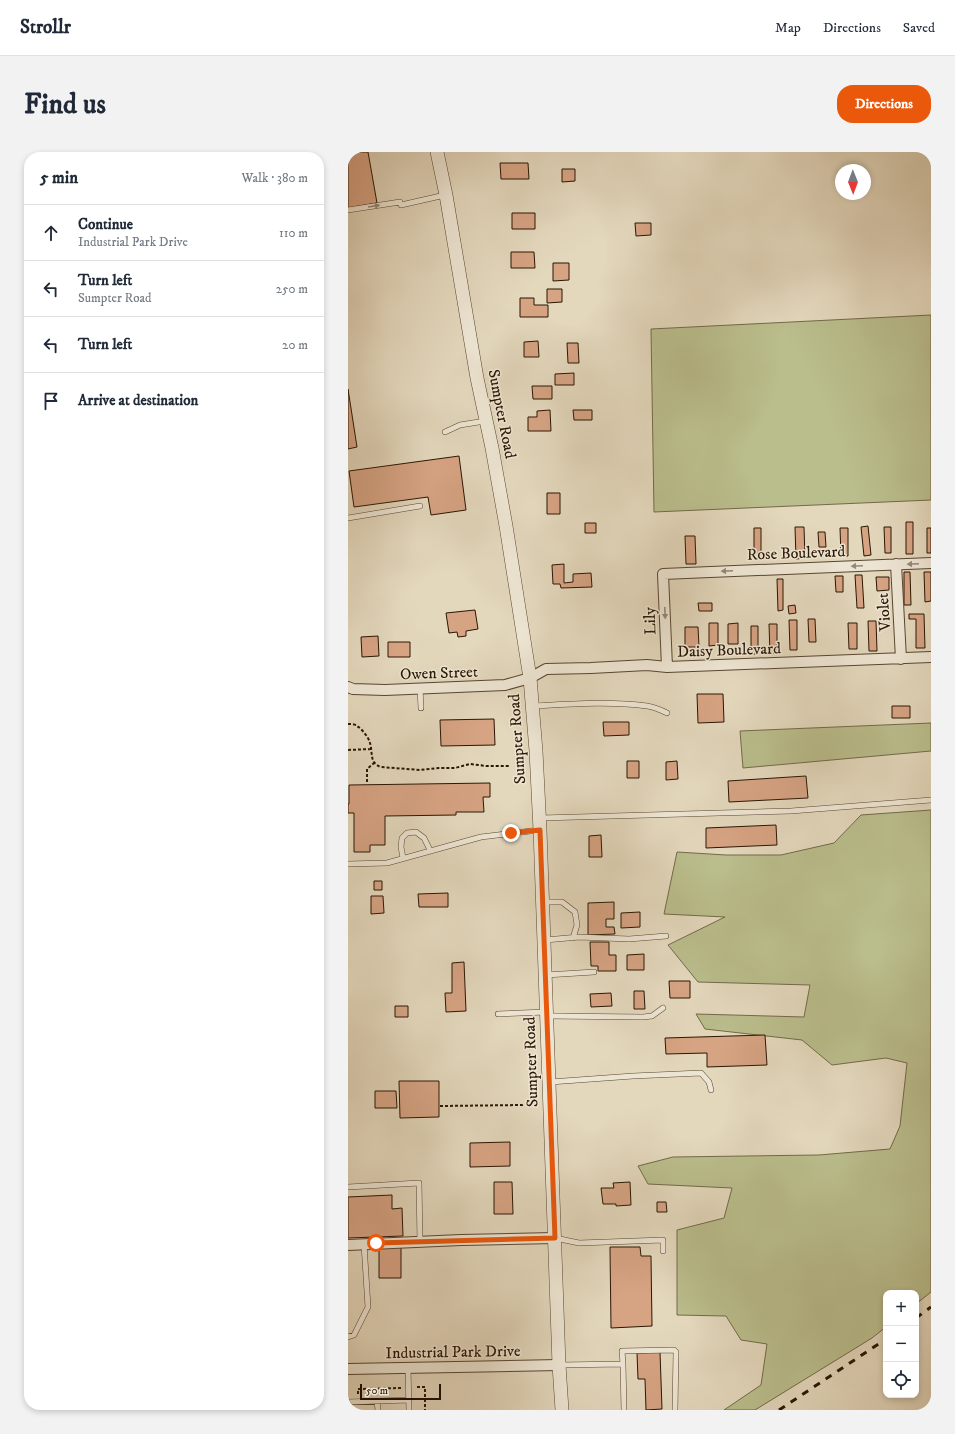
<!DOCTYPE html>
<meta charset="utf-8">
<style>
:root{--surface:#fff;--page:#f2f2f3;--text:#1f2937;--muted:#747a83;--line:#e0e1e3;--accent:#ea580c}
body{margin:0;font-family:"IM FELL DW Pica",serif;background:var(--page);color:var(--text)}
.controls{position:absolute;right:12px;bottom:12px;display:grid;overflow:hidden;border-radius:8px;box-shadow:0 2px 6px #0003}
.controls button{width:36px;height:36px;display:grid;place-items:center;padding:0;border:0;border-bottom:1px solid var(--line);background:var(--surface);color:var(--text);font:20px sans-serif}
.compass{position:absolute;left:487px;top:12px;width:36px;height:36px;border-radius:50%;background:var(--surface);box-shadow:0 2px 6px #0003;rotate:179deg}
.scale{position:absolute;left:12px;bottom:10px;width:81px;box-sizing:border-box;padding-left:4px;border:2px solid #2a1603;border-top:0;font-size:11px;line-height:14px;white-space:nowrap;color:#2a1603;-webkit-text-stroke:3px #ede5d3;paint-order:stroke}
.stop{position:absolute;width:12px;height:12px;margin:-9px;border:3px solid #ea580c;border-radius:50%;background:#fff}
.stop.end{background:#ea580c;border-color:#fff;box-shadow:0 1px 4px #0008}
.list{margin:0;padding:0;list-style:none}
h2{display:flex;justify-content:space-between;align-items:center;height:52px;margin:0;padding:0 16px;font-size:17px}
h2 small{font-size:13px;font-weight:400;color:var(--muted)}
.list li{display:grid;grid-template-columns:26px 1fr auto;gap:12px;align-items:center;box-sizing:border-box;height:56px;padding:0 16px;border-top:1px solid var(--line)}
.list b{display:block;font-size:15px;white-space:nowrap}
.list p{margin:0;font-size:13px;white-space:nowrap;color:var(--muted)}
.list em{font-size:13px;font-style:normal;color:var(--muted)}
.icon{flex:none;width:22px;height:22px;fill:none;stroke:currentColor;stroke-width:2;stroke-linecap:round;stroke-linejoin:round}
.map{position:relative;flex:none;width:583px;height:1258px;overflow:hidden;border-radius:16px}
header{display:flex;align-items:center;gap:24px;box-sizing:border-box;height:56px;padding:0 20px;background:var(--surface);border-bottom:1px solid var(--line)}
header strong{font-size:19px}
nav{display:flex;gap:22px;margin-inline-start:auto;font-size:14px}
.intro{display:flex;align-items:center;justify-content:space-between;box-sizing:border-box;height:96px;padding:0 24px}
h1{margin:0;font-size:28px}
.button{padding:10px 18px;border-radius:16px;background:var(--accent);color:#fff;font-size:14px;font-weight:700}
main{display:flex;gap:24px;padding:0 24px}
aside{flex:1;background:var(--surface);border-radius:16px;box-shadow:0 2px 6px #0003}
.map>svg:first-child{display:block}
</style>
<header>
<strong>Strollr</strong>
<nav><a>Map</a><a>Directions</a><a>Saved</a></nav>
</header>
<div class="intro"><h1>Find us</h1><a class="button">Directions</a></div>
<main>
<aside>
<h2>5 min<small>Walk · 380 m</small></h2>
<ul class="list">
<li><svg class="icon" aria-label="ahead" viewBox="0 0 24 24"><path d="M12 20V5M6 11l6-6 6 6"/></svg><div><b>Continue</b><p>Industrial Park Drive</p></div><em>110 m</em></li>
<li><svg class="icon" aria-label="left" viewBox="0 0 24 24"><path d="M17 20v-9H6M10 6l-5 5 5 5"/></svg><div><b>Turn left</b><p>Sumpter Road</p></div><em>250 m</em></li>
<li><svg class="icon" aria-label="left" viewBox="0 0 24 24"><path d="M17 20v-9H6M10 6l-5 5 5 5"/></svg><div><b>Turn left</b></div><em>20 m</em></li>
<li><svg class="icon" aria-label="arrive" viewBox="0 0 24 24"><path d="M6 21V4h12l-3 4 3 4H6"/></svg><div><b>Arrive at destination</b></div></li>
</ul>
</aside>
<div class="map">
<svg width="583" height="1258" viewBox="0 0 583 1258">
<rect width="100%" height="100%" fill="#e3d7bc"/>
<filter id="stains"><feTurbulence type="fractalNoise" baseFrequency=".005" numOctaves="4"/><feColorMatrix values="0 0 0 0 .2 0 0 0 0 .09 0 0 0 0 .02 0 0 0 .5 -.17"/></filter>
<radialGradient id="worn" r=".72"><stop offset=".6" stop-color="#630" stop-opacity="0"/><stop offset="1" stop-color="#630" stop-opacity=".3"/></radialGradient>
<!-- green -->
<path fill="#babd8c" stroke="#726a48" d="M583,163V348L306,360L303,177Z
M583,571V599L395,616L392,579Z
M583,658V1140L568,1152V1141H538V1175L524,1186L407,1258H376L413,1233L419,1192L393,1188L378,1164L329,1163V1078L376,1066L384,1036L300,1032L290,1014L325,1005L471,1003L542,997L552,974L559,911L538,906L484,913L454,888L357,877L348,862L456,865L462,833L350,830L320,793L377,765L316,762L329,700L378,703H433L486,691L513,663Z"/>
<!-- building -->
<path fill="#d6a383" stroke="#2a1603" d="M0,0H20L29,51L0,56Z
M152,11H180L181,27H153Z
M214,17H227V29L214,30Z
M164,61H187V77H164Z
M287,71H303V83L288,84Z
M163,100H186L187,116H163Z
M205,111H221V128L205,129Z
M199,137H214V150L199,151Z
M172,146H186V153H200V165H172Z
M190,189L191,205H176V190Z
M219,191H230L231,211H220Z
M226,221V233H207V222Z
M184,234H204V247H185Z
M0,237L9,295L0,297Z
M202,258L203,279H180V265H189V259Z
M225,258H244V268H226Z
M111,304L118,358L83,363L80,345L6,355L1,319Z
M199,341H212V362H199Z
M558,370H565V402H558Z
M237,371H248V381H237Z
M520,374L523,403L516,404L513,375Z
M447,375H456L457,406L448,407Z
M536,375H543V401H537Z
M406,376H413V401H406Z
M492,376H500V404H493Z
M579,376H583V401H579Z
M470,380H477L478,395H471Z
M337,384H347L348,412H338Z
M216,412V431L225,430V422L243,421L244,435L213,436L212,432H205L204,413Z
M556,420H562L563,453H556Z
M576,420H583V449L577,450Z
M507,423H514L516,456H509Z
M487,424H495V440H488Z
M528,425H541V438L529,439Z
M429,427H435V458L430,459Z
M350,451H364V459H351Z
M447,453L448,461L441,462L440,454Z
M127,458L130,477L118,479V484L110,485L109,480L101,481L98,461Z
M561,462H576L577,496H568V467H561Z
M460,467H467L468,490H461Z
M441,468H449V498H442Z
M520,469H528L529,499H521Z
M361,471H370V493L361,494Z
M390,471V492H380V472Z
M500,471H509V497H501Z
M421,472H429V501L422,502Z
M403,474H410V502H403Z
M337,475H350L351,495H337Z
M30,484L31,504L14,505L13,485Z
M40,490H62V505H40Z
M349,542H375L376,570L350,571Z
M544,554H562V566H544Z
M146,567L147,593L93,594L92,568Z
M255,570H281V583L256,584Z
M279,609H291V626H279Z
M329,609L330,627L318,628V610Z
M458,624L460,646L381,650L380,629Z
M142,631V645H135L136,660H108V663L37,664V693H22V700H6V661H0V652H1V633Z
M428,673L429,693L358,696V676Z
M253,683L254,705H241V684Z
M26,729H34V738H26Z
M100,741V755H71L70,742Z
M23,744H35L36,761L23,762Z
M266,750V767H258V775H266L267,782L240,783V751Z
M292,760V775L273,776V761Z
M242,790H261V803H268V819H250V814H243Z
M296,802V818H279V803Z
M116,810L118,859L98,860L97,841H104V811Z
M321,829H342V846H322Z
M286,839H296L297,857H286Z
M263,841L264,854L243,855L242,842Z
M47,854H60V865H47Z
M417,883L419,913L359,915V901L318,902L317,886Z
M51,929H91V965L52,966Z
M27,939H48L49,956H27Z
M162,990V1014L122,1015V991Z
M146,1030H164L165,1062H146Z
M282,1030L283,1053L268,1054V1052H255L253,1036H266L265,1031Z
M44,1043V1057L54,1056L55,1084L0,1086V1045Z
M309,1050H318L319,1060H309Z
M53,1095V1126H31V1096Z
M262,1095H292L293,1104H303L304,1174L263,1176Z
M312,1200L314,1257L298,1258L297,1227H290L289,1201Z"/>
<g fill="none" stroke-linecap="round" stroke-linejoin="round">
<defs>
<path id="service" d="M53,53L97,43
M0,58L52,50
M97,280L112,273L137,269
M0,366L72,354
M72,537L73,556
M185,554C222,552 262,549 299,554C306,555 313,558 319,561
M193,666L443,659L583,648
M55,706L53,695L54,686L59,681L68,680L76,686L82,698
M0,712L39,711L133,685L191,678
M196,750H214L227,760L229,773L225,786
M197,788L231,785L281,787L318,784
M198,823L246,820
M150,862L198,860
M200,864L295,865L304,864L315,856
M202,930L285,924L353,921L361,930L363,938
M0,1035L71,1031L72,1090
M207,1086L231,1091L315,1088V1099
M0,1185L6,1183L20,1155L16,1092
M275,1212L274,1199L326,1198L328,1200L327,1258
M212,1213L275,1212L276,1258
M60,1216L61,1258
M29,1249L30,1258
M0,1250L61,1248"/>
<path id="minor" d="M548,412L553,507
M319,515L315,422L583,411
M0,535L5,537L37,538L157,533L182,526L198,517L243,516L299,513L319,515L583,505
M0,1093L113,1088L207,1086
M0,1217L211,1213"/>
<path id="tertiary" d="M89,0L98,43L129,226L144,296L158,374L182,526L188,599L192,678L211,1213L214,1258"/>
</defs>
<!-- service casing -->
<use href="#service" stroke="#584631" stroke-width="6"/>
<!-- minor casing -->
<use href="#minor" stroke="#584631" stroke-width="12"/>
<!-- tertiary casing -->
<use href="#tertiary" stroke="#584631" stroke-width="14"/>
<!-- path -->
<path stroke="#2a1603" stroke-width="2" stroke-dasharray="3 2" stroke-linecap="butt" d="M0,572C3,572 7,572 9,574C14,577 21,586 22,591C25,601 21,611 33,615L72,618L91,616H107L122,612L138,614H161
M0,598L23,597
M19,630V617L26,611
M92,954L174,953V955
M69,1235H77V1258
M10,1242V1237L53,1236"/>
<!-- service -->
<use href="#service" stroke="#ede5d3" stroke-width="5"/>
<!-- minor -->
<use href="#minor" stroke="#ede5d3" stroke-width="10"/>
<!-- tertiary -->
<use href="#tertiary" stroke="#ede5d3" stroke-width="13"/>
<!-- rail -->
<path stroke="#2a1603" stroke-width="3" stroke-dasharray="7 7" stroke-linecap="butt" d="M568,1166L583,1155
M431,1258L538,1187"/>
</g>
<!-- one-way arrows -->
<defs><path id="oneway-solid" d="M-6-.8H1V-3.2L6.5 0L1 3.2V.8H-6Z"/></defs>
<g fill="#958875">
<use href="#oneway-solid" transform="translate(26 54) rotate(-9)"/>
<use href="#oneway-solid" transform="translate(565 412) rotate(178)"/>
<use href="#oneway-solid" transform="translate(509 414) rotate(178)"/>
<use href="#oneway-solid" transform="translate(379 419) rotate(178)"/>
<use href="#oneway-solid" transform="translate(317 461) rotate(88)"/>
</g>
<g fill="none" stroke-linecap="round" stroke-linejoin="round">
<!-- route -->
<path stroke="#ea580c" stroke-width="5" d="M28,1091L207,1086L192,678L163,681"/>
</g>
<g text-anchor="middle" dominant-baseline="central" stroke-width="3" stroke-linejoin="round" paint-order="stroke">
<!-- street labels -->
<g font-size="16" fill="#2a1603" stroke="#ede5d3">
<text transform="translate(154 262) rotate(79)">Sumpter Road</text>
<text transform="translate(448 401) rotate(-2)">Rose Boulevard</text>
<text transform="translate(536 460) rotate(-94)">Violet</text>
<text transform="translate(302 469) rotate(-92)">Lily</text>
<text transform="translate(381 498) rotate(-2)">Daisy Boulevard</text>
<text transform="translate(91 521) rotate(-2)">Owen Street</text>
<text transform="translate(169 587) rotate(-94)">Sumpter Road</text>
<text transform="translate(183 910) rotate(-92)">Sumpter Road</text>
<text transform="translate(105 1200) rotate(-1)">Industrial Park Drive</text>
</g>
</g>
<rect width="100%" height="100%" filter="url(#stains)"/>
<rect width="100%" height="100%" fill="url(#worn)"/>
</svg>
<div class="controls">
<button>+</button>
<button>−</button>
<button><svg class="icon" aria-label="locate" viewBox="0 0 24 24"><circle cx="12" cy="12" r="6"/><path d="M12 2v4M12 18v4M2 12h4M18 12h4"/></svg></button>
</div>
<svg class="compass" viewBox="-18 -18 36 36"><path d="M0-13l5 13h-10z" fill="#e53935"/><path d="M0 13l5-13h-10z" fill="#747a83"/></svg>
<div class="scale">50 m</div>
<div class="stop" style="left:28px;top:1091px"></div>
<div class="stop end" style="left:163px;top:681px"></div>
</div>
</main>
